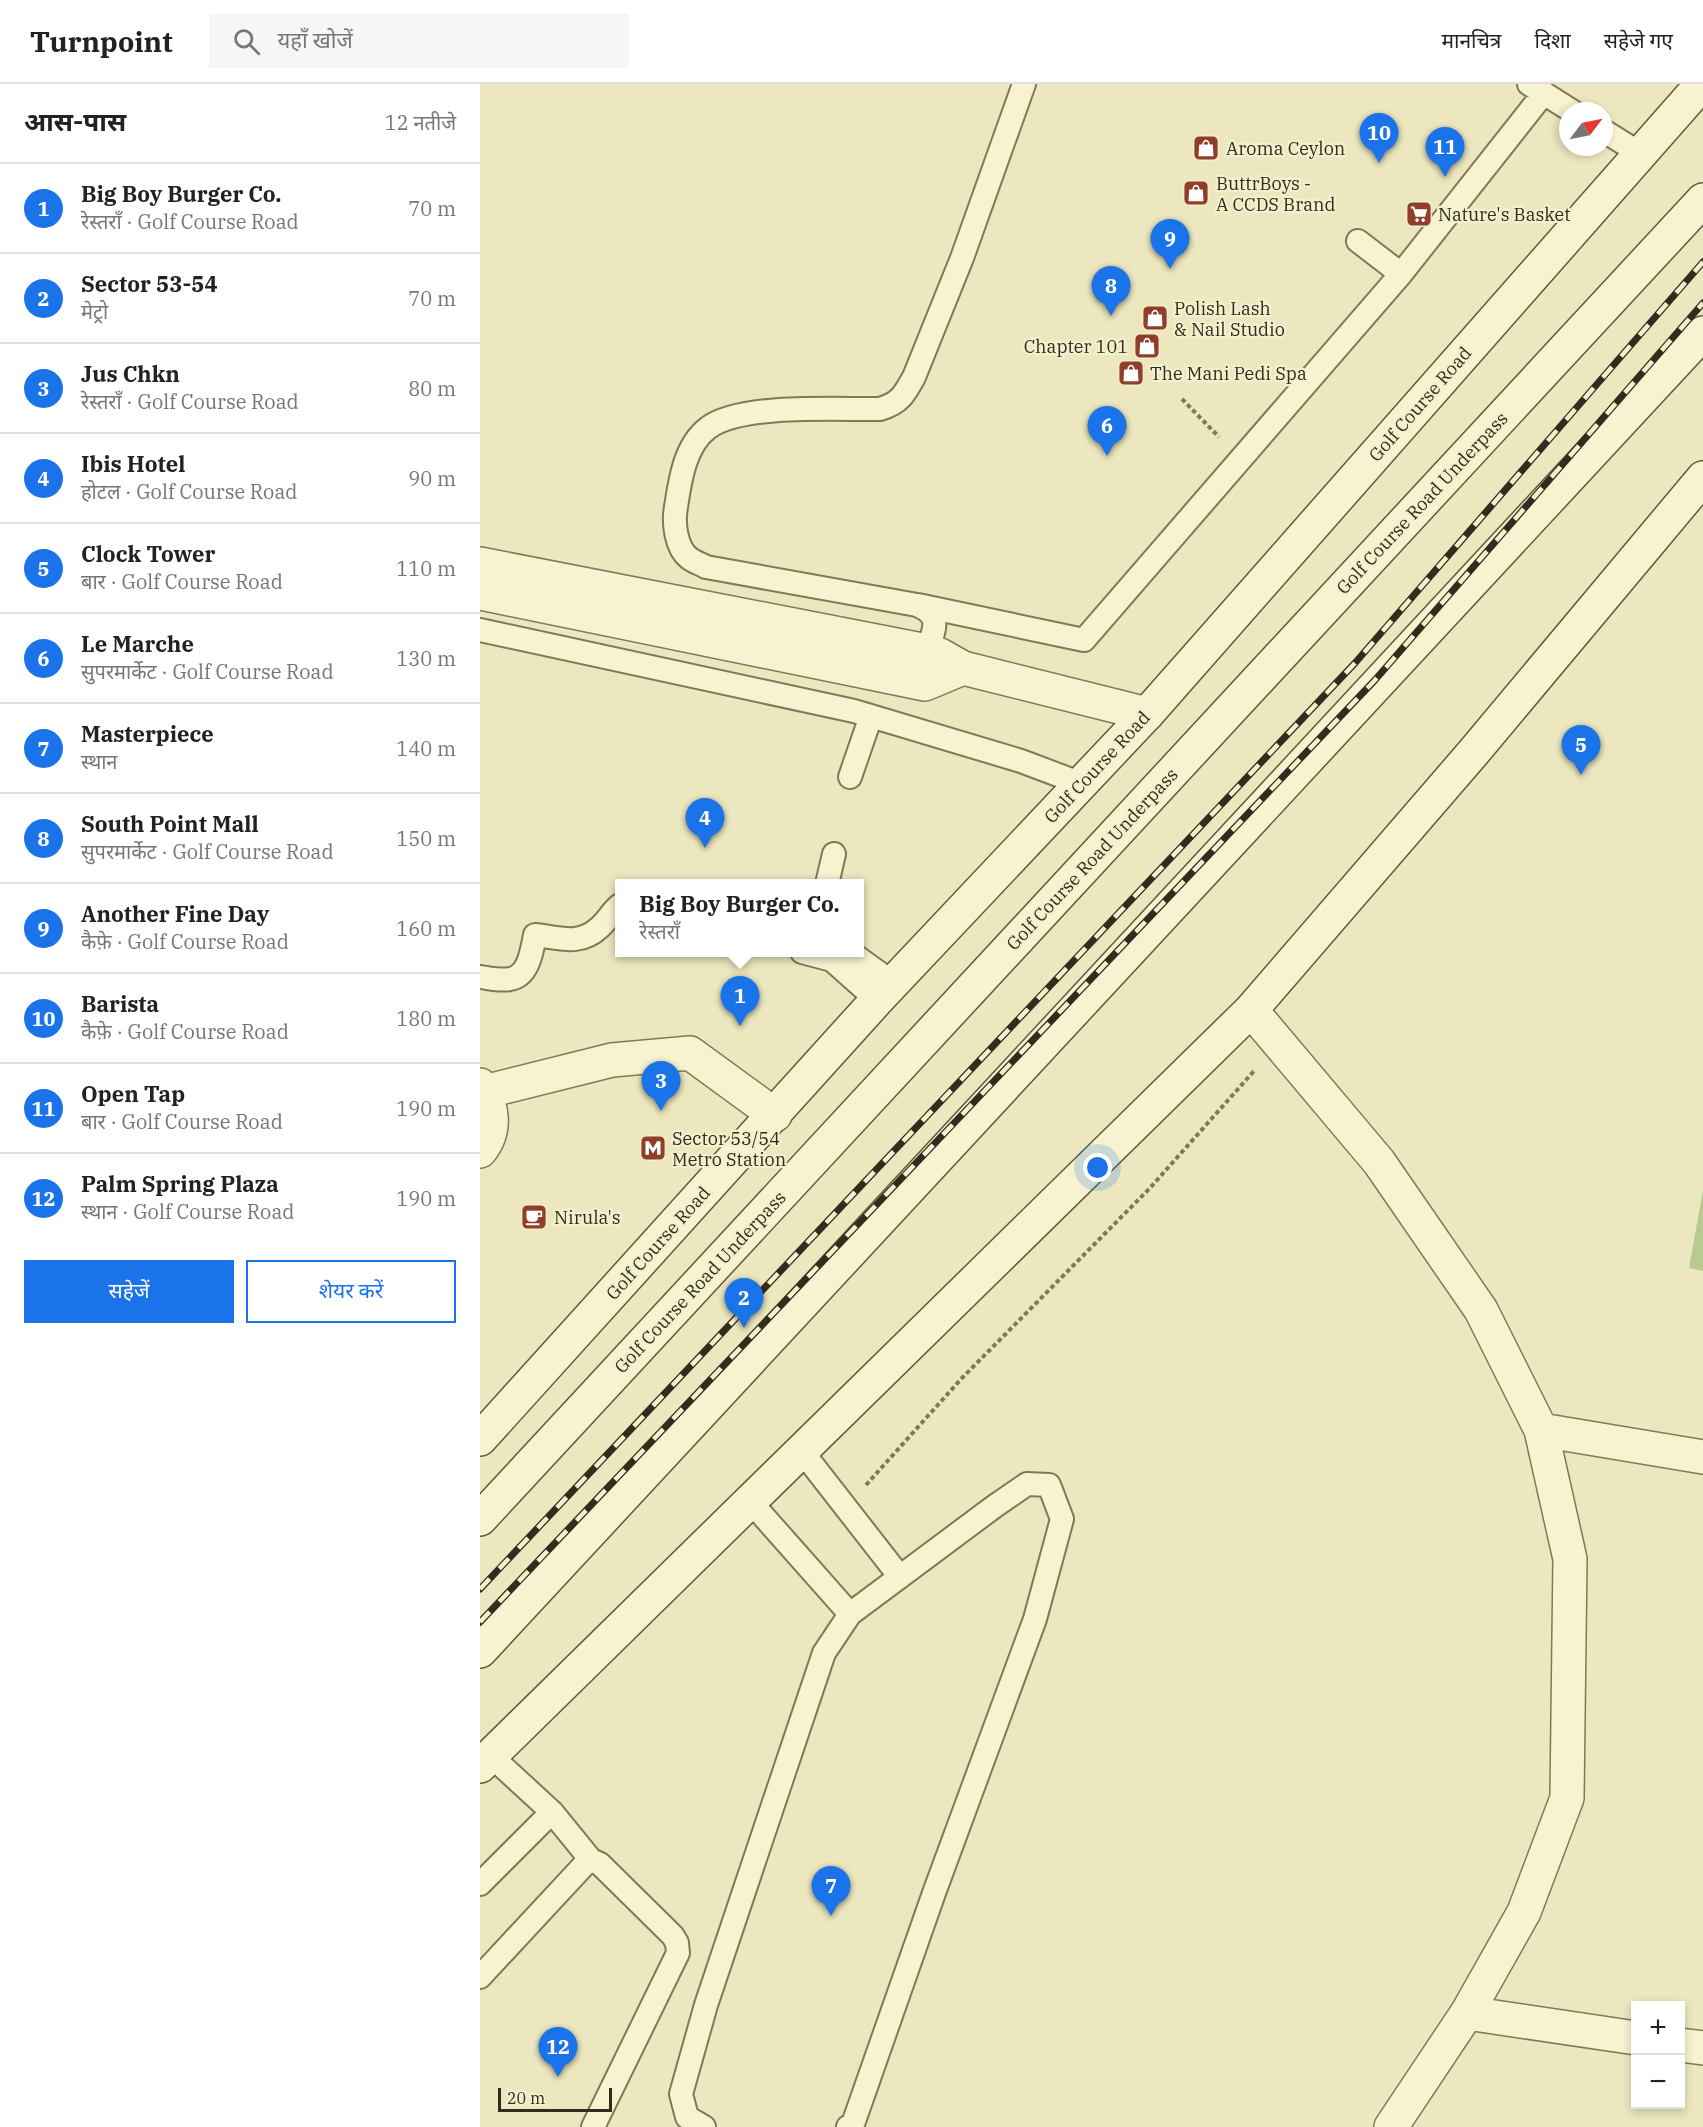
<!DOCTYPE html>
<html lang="hi">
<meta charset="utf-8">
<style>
:root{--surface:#fff;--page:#f6f6f6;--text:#222;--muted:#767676;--line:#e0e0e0;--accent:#1a73e8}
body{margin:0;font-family:"IBM Plex Serif","Noto Sans Devanagari",serif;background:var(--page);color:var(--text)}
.controls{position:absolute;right:18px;bottom:18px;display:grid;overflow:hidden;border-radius:0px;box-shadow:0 3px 9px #0003}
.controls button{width:54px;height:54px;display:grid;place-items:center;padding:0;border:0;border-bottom:2px solid var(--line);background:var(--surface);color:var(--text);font:30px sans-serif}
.compass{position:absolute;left:1079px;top:18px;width:54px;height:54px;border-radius:50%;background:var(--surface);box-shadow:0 3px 9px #0003;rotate:58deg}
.scale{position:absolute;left:18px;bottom:15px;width:114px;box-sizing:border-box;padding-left:6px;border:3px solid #332b1c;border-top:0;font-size:16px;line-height:21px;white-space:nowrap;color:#332b1c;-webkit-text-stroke:4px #f3f0cd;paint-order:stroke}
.you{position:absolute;left:618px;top:1084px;width:21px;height:21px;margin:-15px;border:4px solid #fff;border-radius:50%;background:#1a73e8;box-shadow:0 0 0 9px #1a73e833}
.badge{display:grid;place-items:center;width:39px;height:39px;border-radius:50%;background:var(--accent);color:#fff;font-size:20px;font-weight:700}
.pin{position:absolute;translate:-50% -50px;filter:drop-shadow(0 2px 3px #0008)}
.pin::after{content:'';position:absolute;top:32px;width:21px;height:18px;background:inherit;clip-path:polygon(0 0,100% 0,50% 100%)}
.popup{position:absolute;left:135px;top:795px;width:249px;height:78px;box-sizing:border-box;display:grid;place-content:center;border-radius:0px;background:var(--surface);filter:drop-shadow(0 2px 4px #0005);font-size:20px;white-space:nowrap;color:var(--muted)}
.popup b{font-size:22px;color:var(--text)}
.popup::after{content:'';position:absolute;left:50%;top:100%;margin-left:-12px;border:12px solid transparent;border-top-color:var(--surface)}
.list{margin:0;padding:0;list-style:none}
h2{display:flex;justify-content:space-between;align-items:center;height:78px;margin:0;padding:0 24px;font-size:26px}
h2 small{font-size:20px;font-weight:400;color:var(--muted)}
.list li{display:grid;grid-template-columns:39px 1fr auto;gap:18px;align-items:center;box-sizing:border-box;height:90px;padding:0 24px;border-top:2px solid var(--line)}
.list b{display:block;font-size:22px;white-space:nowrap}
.list p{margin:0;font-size:20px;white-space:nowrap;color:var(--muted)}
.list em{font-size:20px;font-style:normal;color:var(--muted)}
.actions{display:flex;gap:12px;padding:18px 24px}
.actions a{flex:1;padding:14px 0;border:2px solid var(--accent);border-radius:0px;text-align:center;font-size:21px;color:var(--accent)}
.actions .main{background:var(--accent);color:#fff}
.icon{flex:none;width:33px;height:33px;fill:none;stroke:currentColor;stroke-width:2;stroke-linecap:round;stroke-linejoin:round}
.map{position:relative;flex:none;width:1223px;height:2043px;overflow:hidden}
header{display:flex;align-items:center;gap:36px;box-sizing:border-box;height:84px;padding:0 30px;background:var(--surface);border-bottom:2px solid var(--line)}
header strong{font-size:28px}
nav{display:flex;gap:33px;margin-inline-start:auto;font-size:21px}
.search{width:420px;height:54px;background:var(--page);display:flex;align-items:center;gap:15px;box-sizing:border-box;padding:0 21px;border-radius:0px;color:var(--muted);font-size:22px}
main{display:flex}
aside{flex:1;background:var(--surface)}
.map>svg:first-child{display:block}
</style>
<header>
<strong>Turnpoint</strong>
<div class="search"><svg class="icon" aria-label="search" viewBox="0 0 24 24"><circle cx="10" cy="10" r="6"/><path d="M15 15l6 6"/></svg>यहाँ खोजें</div>
<nav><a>मानचित्र</a><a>दिशा</a><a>सहेजे गए</a></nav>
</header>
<main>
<aside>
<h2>आस-पास<small>12 नतीजे</small></h2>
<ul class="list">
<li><span class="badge">1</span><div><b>Big Boy Burger Co.</b><p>रेस्तराँ · Golf Course Road</p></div><em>70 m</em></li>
<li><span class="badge">2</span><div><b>Sector 53-54</b><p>मेट्रो</p></div><em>70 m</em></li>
<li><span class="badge">3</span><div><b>Jus Chkn</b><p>रेस्तराँ · Golf Course Road</p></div><em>80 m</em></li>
<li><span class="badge">4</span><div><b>Ibis Hotel</b><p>होटल · Golf Course Road</p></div><em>90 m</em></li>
<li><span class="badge">5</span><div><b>Clock Tower</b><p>बार · Golf Course Road</p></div><em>110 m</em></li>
<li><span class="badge">6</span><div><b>Le Marche</b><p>सुपरमार्केट · Golf Course Road</p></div><em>130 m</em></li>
<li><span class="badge">7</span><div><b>Masterpiece</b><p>स्थान</p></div><em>140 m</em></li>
<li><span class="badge">8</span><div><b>South Point Mall</b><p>सुपरमार्केट · Golf Course Road</p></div><em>150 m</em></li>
<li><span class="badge">9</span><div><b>Another Fine Day</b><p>कैफ़े · Golf Course Road</p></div><em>160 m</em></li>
<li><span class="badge">10</span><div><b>Barista</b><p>कैफ़े · Golf Course Road</p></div><em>180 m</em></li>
<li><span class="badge">11</span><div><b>Open Tap</b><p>बार · Golf Course Road</p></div><em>190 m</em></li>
<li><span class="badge">12</span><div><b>Palm Spring Plaza</b><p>स्थान · Golf Course Road</p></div><em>190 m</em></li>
</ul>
<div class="actions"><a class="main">सहेजें</a><a>शेयर करें</a></div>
</aside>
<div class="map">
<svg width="1223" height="2043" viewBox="0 0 1223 2043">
<rect width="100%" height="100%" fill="#ece7be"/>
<!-- green -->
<path fill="#b8c992" d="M1223,1106V1187L1209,1184Z"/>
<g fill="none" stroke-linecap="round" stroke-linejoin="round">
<defs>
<path id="lane" d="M1049,0L1092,27
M1124,47L1161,70
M878,157L921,190
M438,521L604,556L921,190L1064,9
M0,546L374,627L541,677L602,700
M447,567C454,545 463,532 437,521L226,483C221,480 214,478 209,474C196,464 193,439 196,423C200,396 205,361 228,344C260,319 358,326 400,325C420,319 424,311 434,293L482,174L544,0
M370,693L391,632
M347,800L354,770
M322,868L352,876L397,916
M370,868L413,899
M0,893C9,894 21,897 30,895C49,892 52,866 55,851C81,854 100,862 120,843C128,836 132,827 140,821
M321,1366L420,1493
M270,1417L370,1530
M72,1728L111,1776
M0,1800L72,1728L10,1671
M0,1893L105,1780L111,1776L120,1780L193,1852L197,1859L198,1869L113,2043
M224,2043L207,2033L201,2010L226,1921L344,1569L370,1530L515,1422L547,1400L569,1401L582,1435L555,1535L454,1809L373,2040L368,2043"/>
<path id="street" d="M0,480L447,567L460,571L483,584L667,630
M0,509L445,600L483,584
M771,926L899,1078L1001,1226L1061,1346L1090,1475L1087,1714L1044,1828L987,1929L911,2043
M0,1001C13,1023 17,1046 0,1067
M4,1008L132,976L210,969L295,1031
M1061,1346L1223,1373
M987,1929L1156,1954
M1200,1961L1223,1964"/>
<path id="secondary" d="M0,1355L397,916L667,630L1222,0
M0,1435L1223,116
M0,1567L1223,249
M0,1682L771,926L992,670L1223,394"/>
</defs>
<!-- lane casing -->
<use href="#lane" stroke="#837757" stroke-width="26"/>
<!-- street casing -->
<use href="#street" stroke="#837757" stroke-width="36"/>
<!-- secondary casing -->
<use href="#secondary" stroke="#64583b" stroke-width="36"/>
<!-- path -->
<path stroke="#837757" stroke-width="4" stroke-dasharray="4.5 3" stroke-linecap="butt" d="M702,315L739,353
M386,1401L482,1294L670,1104L774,987"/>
<!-- lane -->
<use href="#lane" stroke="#f7f3d0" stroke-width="22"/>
<!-- street -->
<use href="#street" stroke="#f7f3d0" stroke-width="33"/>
<!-- secondary -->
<use href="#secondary" stroke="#f7f3d0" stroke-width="33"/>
<defs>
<path id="rail" d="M0,1505L875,579L1223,178
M0,1538L895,596L1223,219"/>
</defs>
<!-- rail casing -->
<use href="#rail" stroke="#332b1c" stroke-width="7"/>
<!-- rail -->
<use href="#rail" stroke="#f3f0cd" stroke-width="4.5" stroke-dasharray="14" stroke-linecap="butt"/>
</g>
<!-- icons -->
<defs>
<symbol id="shop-square" viewBox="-11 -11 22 22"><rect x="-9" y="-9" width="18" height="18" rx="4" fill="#903d2a" stroke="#f3f0cd"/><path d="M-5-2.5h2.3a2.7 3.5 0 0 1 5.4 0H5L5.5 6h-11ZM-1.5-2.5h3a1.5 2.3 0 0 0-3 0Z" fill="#fff"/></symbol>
<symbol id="supermarket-square" viewBox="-11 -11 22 22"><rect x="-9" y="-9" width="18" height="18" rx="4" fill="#903d2a" stroke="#f3f0cd"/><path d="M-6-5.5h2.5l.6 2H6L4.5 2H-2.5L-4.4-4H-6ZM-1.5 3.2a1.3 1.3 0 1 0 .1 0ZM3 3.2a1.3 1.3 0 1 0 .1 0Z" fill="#fff"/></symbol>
<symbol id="metro-square" viewBox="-11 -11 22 22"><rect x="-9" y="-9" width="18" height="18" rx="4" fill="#903d2a" stroke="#f3f0cd"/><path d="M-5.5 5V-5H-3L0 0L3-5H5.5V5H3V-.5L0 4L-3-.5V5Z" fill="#fff"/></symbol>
<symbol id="cafe-square" viewBox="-11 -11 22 22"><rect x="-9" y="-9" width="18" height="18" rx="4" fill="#903d2a" stroke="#f3f0cd"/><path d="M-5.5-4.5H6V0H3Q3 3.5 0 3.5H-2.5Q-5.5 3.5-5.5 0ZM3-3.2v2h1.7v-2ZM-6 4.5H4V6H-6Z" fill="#fff"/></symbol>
</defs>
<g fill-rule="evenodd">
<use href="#shop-square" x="711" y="49" width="30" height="30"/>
<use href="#shop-square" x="701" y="94" width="30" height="30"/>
<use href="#supermarket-square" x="924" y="115" width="30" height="30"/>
<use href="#shop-square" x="660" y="219" width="30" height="30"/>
<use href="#shop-square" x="652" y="247" width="30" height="30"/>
<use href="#shop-square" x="636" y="274" width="30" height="30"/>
<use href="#metro-square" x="158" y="1049" width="30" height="30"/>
<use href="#cafe-square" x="39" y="1118" width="30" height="30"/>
</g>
<g text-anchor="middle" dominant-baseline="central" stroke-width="4.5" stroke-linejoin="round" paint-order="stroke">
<!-- poi labels -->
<g font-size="18" fill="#332b1c" stroke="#f3f0cd" text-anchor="start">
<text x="746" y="64">Aroma Ceylon</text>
<text x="736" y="99">ButtrBoys -<tspan x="736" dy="21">A CCDS Brand</tspan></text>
<text x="958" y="130">Nature's Basket</text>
<text x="694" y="224">Polish Lash<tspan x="694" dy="21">&amp; Nail Studio</tspan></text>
<text x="648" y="262" text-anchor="end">Chapter 101</text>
<text x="670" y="289">The Mani Pedi Spa</text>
<text x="192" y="1054">Sector 53/54<tspan x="192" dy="21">Metro Station</tspan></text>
<text x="74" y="1133">Nirula's</text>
</g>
<!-- street labels -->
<g font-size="18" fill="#332b1c" stroke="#f3f0cd">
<text transform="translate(940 320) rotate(-49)">Golf Course Road</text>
<text transform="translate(942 419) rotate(-47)">Golf Course Road Underpass</text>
<text transform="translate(617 683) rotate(-47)">Golf Course Road</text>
<text transform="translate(612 775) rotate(-47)">Golf Course Road Underpass</text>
<text transform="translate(178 1159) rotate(-48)">Golf Course Road</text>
<text transform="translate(220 1198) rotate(-47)">Golf Course Road Underpass</text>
</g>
</g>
</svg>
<div class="controls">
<button>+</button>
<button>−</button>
</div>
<svg class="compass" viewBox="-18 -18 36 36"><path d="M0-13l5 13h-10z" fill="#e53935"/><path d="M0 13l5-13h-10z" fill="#767676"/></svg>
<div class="scale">20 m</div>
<div class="you"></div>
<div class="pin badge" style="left:260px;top:942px">1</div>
<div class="popup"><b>Big Boy Burger Co.</b>रेस्तराँ</div>
<div class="pin badge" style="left:264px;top:1244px">2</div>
<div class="pin badge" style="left:181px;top:1027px">3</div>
<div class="pin badge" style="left:225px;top:764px">4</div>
<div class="pin badge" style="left:1101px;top:691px">5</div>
<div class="pin badge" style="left:627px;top:372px">6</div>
<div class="pin badge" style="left:351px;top:1832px">7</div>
<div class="pin badge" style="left:631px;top:232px">8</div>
<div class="pin badge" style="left:690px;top:185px">9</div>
<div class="pin badge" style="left:899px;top:79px">10</div>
<div class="pin badge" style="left:965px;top:93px">11</div>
<div class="pin badge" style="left:78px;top:1993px">12</div>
</div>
</main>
